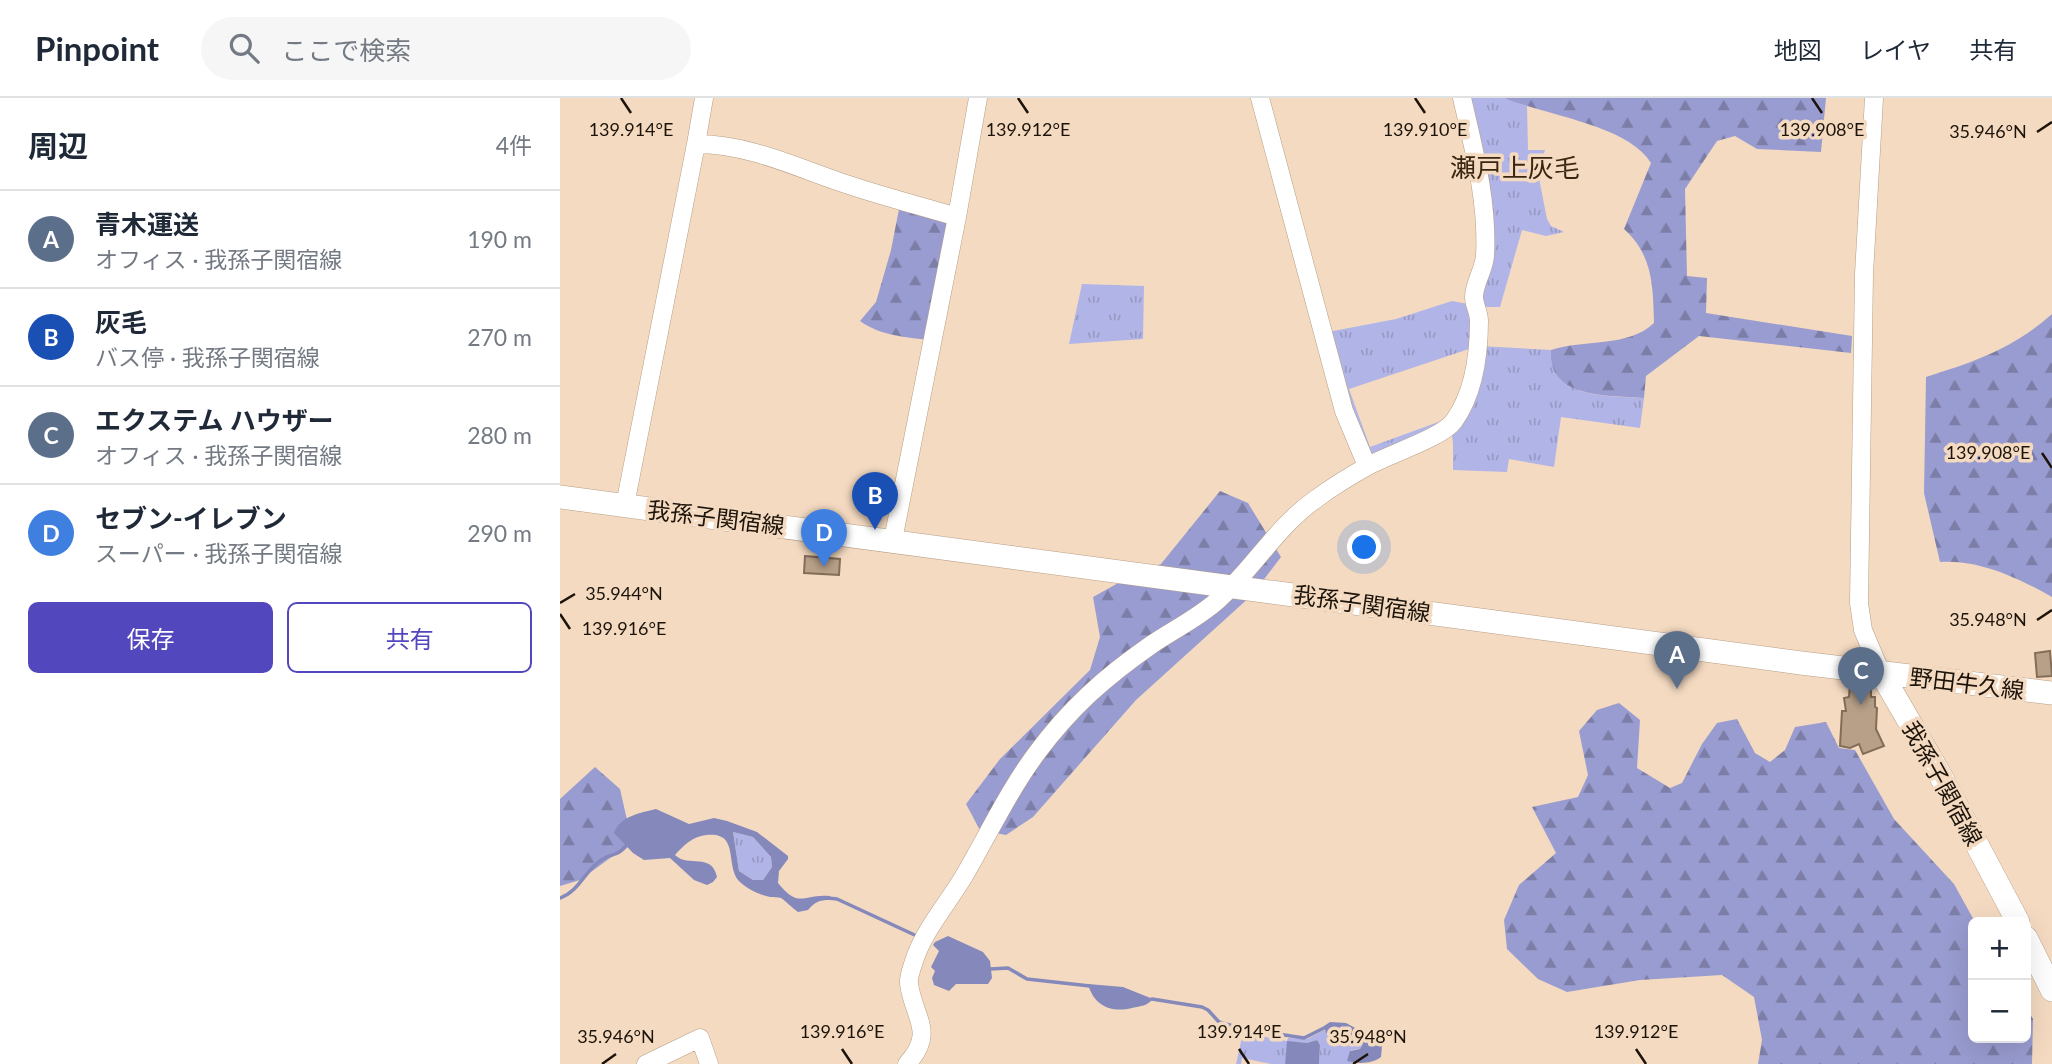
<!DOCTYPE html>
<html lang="ja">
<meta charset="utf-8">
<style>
:root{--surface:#fff;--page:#f6f6f7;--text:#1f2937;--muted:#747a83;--line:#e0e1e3;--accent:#5347be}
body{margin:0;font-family:Lato,"Noto Sans JP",sans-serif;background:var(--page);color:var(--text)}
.controls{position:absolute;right:21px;bottom:21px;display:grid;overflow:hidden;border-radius:10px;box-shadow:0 7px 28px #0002}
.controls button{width:63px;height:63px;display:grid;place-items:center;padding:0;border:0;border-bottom:2px solid var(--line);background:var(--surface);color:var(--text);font:35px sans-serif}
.you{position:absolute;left:805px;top:450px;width:24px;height:24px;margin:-18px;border:5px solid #fff;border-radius:50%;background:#1a73e8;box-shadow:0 0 0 10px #1a73e833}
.badge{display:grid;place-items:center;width:46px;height:46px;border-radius:50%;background:var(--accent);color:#fff;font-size:23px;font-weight:700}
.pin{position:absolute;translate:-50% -58px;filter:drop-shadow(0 2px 4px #0008)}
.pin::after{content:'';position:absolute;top:37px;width:24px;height:21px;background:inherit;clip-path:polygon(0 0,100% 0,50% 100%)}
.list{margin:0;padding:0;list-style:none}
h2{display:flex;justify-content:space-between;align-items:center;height:91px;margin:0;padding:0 28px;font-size:30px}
h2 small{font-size:23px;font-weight:400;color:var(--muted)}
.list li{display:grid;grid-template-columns:46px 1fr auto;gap:21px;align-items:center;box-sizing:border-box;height:98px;padding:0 28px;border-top:2px solid var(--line)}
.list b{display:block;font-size:26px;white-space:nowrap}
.list p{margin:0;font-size:23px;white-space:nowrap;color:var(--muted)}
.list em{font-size:23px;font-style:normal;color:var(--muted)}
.actions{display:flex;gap:14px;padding:21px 28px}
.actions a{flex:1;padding:16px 0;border:2px solid var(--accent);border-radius:10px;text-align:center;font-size:24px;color:var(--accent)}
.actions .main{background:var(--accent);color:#fff}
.icon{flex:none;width:38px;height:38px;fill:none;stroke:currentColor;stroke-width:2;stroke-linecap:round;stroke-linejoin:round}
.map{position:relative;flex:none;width:1492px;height:966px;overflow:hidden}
header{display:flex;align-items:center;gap:42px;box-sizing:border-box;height:98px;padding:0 35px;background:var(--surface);border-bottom:2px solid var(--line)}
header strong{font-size:33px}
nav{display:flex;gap:38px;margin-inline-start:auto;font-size:24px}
.search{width:490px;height:63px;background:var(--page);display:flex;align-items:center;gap:18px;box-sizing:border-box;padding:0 24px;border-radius:38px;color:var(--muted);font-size:26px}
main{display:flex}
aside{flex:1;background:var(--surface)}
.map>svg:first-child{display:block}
</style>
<header>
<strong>Pinpoint</strong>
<div class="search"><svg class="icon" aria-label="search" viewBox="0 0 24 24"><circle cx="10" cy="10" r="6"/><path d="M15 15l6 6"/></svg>ここで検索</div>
<nav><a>地図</a><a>レイヤ</a><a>共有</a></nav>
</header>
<main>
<aside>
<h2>周辺<small>4件</small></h2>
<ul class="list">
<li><span class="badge" style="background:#5c6f8a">A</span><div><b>青木運送</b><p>オフィス · 我孫子関宿線</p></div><em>190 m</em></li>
<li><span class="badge" style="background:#1a4fb4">B</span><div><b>灰毛</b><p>バス停 · 我孫子関宿線</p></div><em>270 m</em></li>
<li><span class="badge" style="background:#5c6f8a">C</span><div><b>エクステム ハウザー</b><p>オフィス · 我孫子関宿線</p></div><em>280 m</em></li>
<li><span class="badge" style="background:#3f7fe0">D</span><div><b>セブン-イレブン</b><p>スーパー · 我孫子関宿線</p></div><em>290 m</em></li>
</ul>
<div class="actions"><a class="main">保存</a><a>共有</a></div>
</aside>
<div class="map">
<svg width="1492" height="966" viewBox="0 0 1492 966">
<defs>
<pattern id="grass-tufts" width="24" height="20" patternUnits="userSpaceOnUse" patternTransform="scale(1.75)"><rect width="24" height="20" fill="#b1b4e6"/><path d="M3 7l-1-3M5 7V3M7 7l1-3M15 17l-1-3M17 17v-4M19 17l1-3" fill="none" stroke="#989ac4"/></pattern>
<pattern id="forest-firs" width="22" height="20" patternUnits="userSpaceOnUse" patternTransform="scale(1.75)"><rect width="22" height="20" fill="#999cd0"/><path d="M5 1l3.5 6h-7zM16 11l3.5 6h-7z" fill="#7c7ea7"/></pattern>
</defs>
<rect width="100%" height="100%" fill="#f4dac1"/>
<!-- grass -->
<path fill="url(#grass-tufts)" d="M905,0H944L967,8L968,52H985L980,68L979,80L987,121L991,128L1004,134L986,138L962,132L940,209H920L925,172Z
M522,186L584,188L583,241L509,246Z
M892,203L908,206L915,249L789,291L810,349L892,319L810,364L802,348L768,234L836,221Z
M920,248L991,252C987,301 1050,298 1084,300L1080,330L1001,319L994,369L949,361L947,374L893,372V345L891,330Z
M173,734L193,739L211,759L212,769L203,782H193L179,773Z
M764,932L768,935L787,934L803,946L800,951L791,952L792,966H759L760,947L757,942L747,945L728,944L725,966H711L682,960L681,966H676L683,935L727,943L728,940L747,941Z"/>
<!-- forest -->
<path fill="url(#forest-firs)" d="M944,0H1266L1261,54L1197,51L1175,38L1157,43L1125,91L1127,178L1147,180L1146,215L1292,238L1291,255L1139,238L1086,278L1084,300C1049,297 987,301 991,252C1023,241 1068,250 1094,225C1093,188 1093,157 1064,131L1091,65C1068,27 984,17 944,0Z
M340,106L391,121L370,242C345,239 321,238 300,223L316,204L331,152Z
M1492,216V499C1459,480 1418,461 1380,464L1364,395L1366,279C1416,263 1452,251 1492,216Z
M660,393L688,405L721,459L692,497L576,602L473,719L446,737L420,732L406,706L440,661L530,572L540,539L533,499L580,473L601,466Z
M1059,605L1080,622L1077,670L1110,690L1122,685L1142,646L1157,625L1177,621L1195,655L1210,664L1225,652L1235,629L1266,624L1279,650L1295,652L1334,721L1394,786L1415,824H1413V940H1466V910L1473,921L1472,966H1198L1202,942L1194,899L1162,877L1080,882L1007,894L978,881L947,851L944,822L959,787L996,755L972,709L1018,699L1028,677L1019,633L1037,612Z
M35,669L60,691L72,744L20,782L0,788V701Z"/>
<!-- water -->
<path fill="#8588bb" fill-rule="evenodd" d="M96,711L129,726L154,720L167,723L197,734L228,758V761L219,773L218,785C240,812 243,795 270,798V802C259,802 255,804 248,812L238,814C232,810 226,803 221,800C218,799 213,799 210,799C200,797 187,791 180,784C164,768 181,733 146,737C132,739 124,747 115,757C128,770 152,754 157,779L153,784L147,787L134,782L110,760L84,762L73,755L54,735C60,718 80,715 96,711ZM173,734L193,739L211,759L212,769L203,782H193L179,773Z
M388,838L423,854L430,863L432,880L428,886H396L389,893L374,887L372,880L375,873L371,869L379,853L373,847L375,844Z
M528,886L563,889L593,901C587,908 581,908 572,910C551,915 534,908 528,886Z
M770,924L786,925L799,932L808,933L816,939L822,948L821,959C812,966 798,966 787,963L790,953L800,951L803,946L787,934L766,935L764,928Z
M757,942L760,947L759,966H725L727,943L747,945Z"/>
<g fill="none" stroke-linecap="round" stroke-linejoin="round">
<!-- stream -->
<path stroke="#8588bb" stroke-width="3.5" d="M0,800C20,793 25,771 43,761C54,754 55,760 67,747
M268,800L277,801L359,839
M426,869L430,871L448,870L467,881L530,888
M592,901L642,909L648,912L659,924L680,930L744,940L764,930"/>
</g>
<!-- building -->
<path fill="#b8a088" stroke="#836d56" stroke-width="2" d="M245,458L280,461L279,477L244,475Z
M1490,553L1492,578L1477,579L1475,555Z
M1290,585L1303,587L1311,592V599H1315V609L1317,610L1316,631L1324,648L1303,656L1299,646L1290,650L1280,648L1282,613H1286L1284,600L1289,599Z"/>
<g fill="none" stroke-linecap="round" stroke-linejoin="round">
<defs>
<path id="minor" d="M700,0L784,313L807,368
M1314,0L1304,176L1299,505L1303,532L1321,575
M136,46L144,0
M65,407L136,46C186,46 231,67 277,83C317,97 357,107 397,119
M333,442L397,119L418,0
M86,966L140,940L149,966
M347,966C376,934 354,921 349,886C348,879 352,870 354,863C364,832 388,805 404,778C428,737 448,694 476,656C510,610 545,579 591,547C613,532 638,520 658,502C693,471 717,428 756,401C772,389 790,378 808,368C829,356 882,340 894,323C914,295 919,255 919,223C919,214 914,207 914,199C914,185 924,172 925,158C928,104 914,52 902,0"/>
<path id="major" d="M0,399L1241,565L1492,595
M1321,575L1378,673L1458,824
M1466,840L1492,892"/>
</defs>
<!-- minor casing -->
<use href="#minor" stroke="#b69f86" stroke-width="19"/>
<!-- major casing -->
<use href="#major" stroke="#b69f86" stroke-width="24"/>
<!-- minor -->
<use href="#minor" stroke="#fff" stroke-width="18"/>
<!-- major -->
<use href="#major" stroke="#fff" stroke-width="23"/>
</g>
<!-- ticks -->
<path fill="none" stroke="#1c140a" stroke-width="2.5" d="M61,0L71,15M458,0L468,15M855,0L865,15M1252,0L1262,15M1477,34L1492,24M1482,355L1492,370M0,505L15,496M0,516L10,531M1477,522L1492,512M282,951L292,966M679,951L689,966M1076,951L1086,966M42,966L56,956M793,966L808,956"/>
<g text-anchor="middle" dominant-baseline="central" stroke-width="7" stroke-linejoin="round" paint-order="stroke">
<!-- street labels -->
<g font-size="23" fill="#1c140a" stroke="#f4dac1">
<text transform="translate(156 419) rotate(7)">我孫子関宿線</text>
<text transform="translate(802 505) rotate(8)">我孫子関宿線</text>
<text transform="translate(1407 585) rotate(7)">野田牛久線</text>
<text transform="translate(1383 685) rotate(61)">我孫子関宿線</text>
</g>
<!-- quarter labels -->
<g font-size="26" fill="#392610" stroke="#f4dac1">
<text x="955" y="69">瀬戸上灰毛</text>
</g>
</g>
<g font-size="18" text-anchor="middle" fill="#1c140a" stroke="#f4dac1" stroke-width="7" stroke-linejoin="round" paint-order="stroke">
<text x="468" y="38">139.912°E</text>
<text x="1262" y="38">139.908°E</text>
<text x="71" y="38">139.914°E</text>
<text x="865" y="38">139.910°E</text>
<text x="1428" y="40">35.946°N</text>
<text x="1428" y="361">139.908°E</text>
<text x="64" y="502">35.944°N</text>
<text x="1428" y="528">35.948°N</text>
<text x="64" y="537">139.916°E</text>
<text x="282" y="940">139.916°E</text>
<text x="679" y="940">139.914°E</text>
<text x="1076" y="940">139.912°E</text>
<text x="56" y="945">35.946°N</text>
<text x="808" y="945">35.948°N</text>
</g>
</svg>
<div class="controls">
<button>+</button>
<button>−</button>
</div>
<div class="you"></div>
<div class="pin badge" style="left:1117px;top:591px;background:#5c6f8a">A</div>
<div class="pin badge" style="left:315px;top:432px;background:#1a4fb4">B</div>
<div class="pin badge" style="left:1301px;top:607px;background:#5c6f8a">C</div>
<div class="pin badge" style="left:264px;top:469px;background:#3f7fe0">D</div>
</div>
</main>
